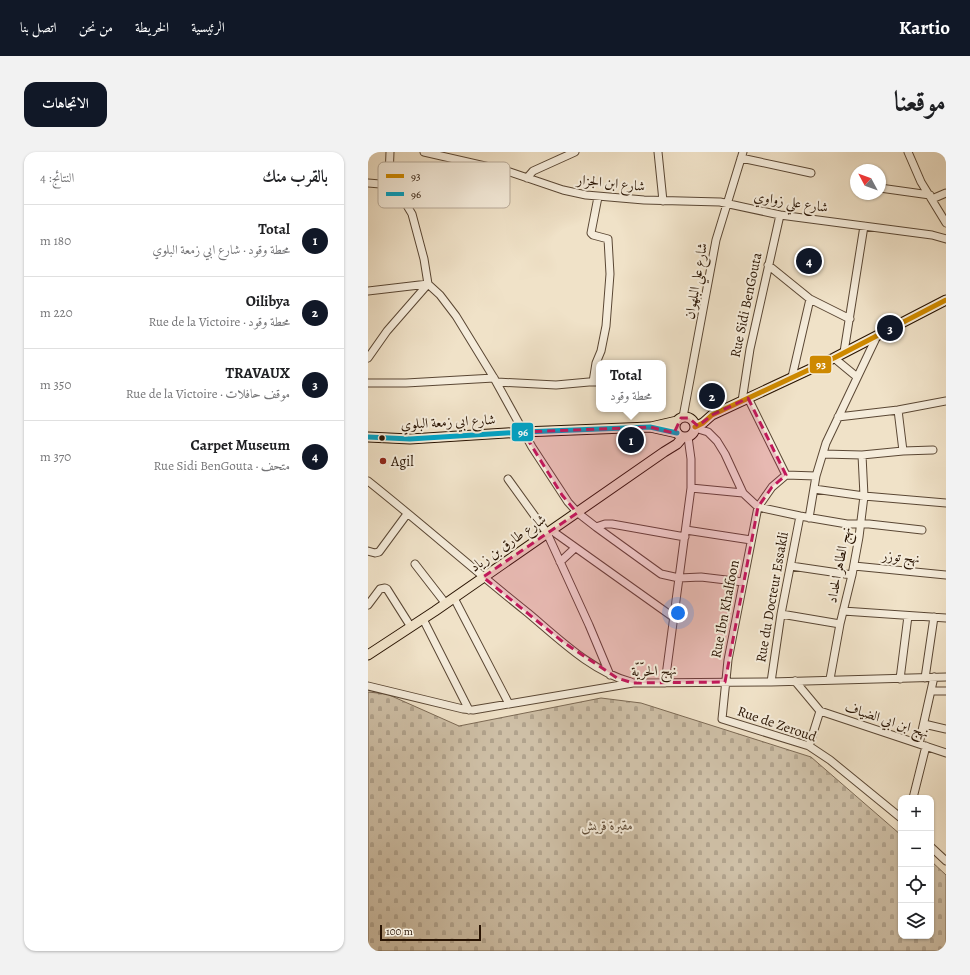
<!DOCTYPE html>
<html lang="ar">
<meta charset="utf-8">
<style>
:root{--surface:#fff;--page:#f2f2f2;--text:#202124;--muted:#757577;--line:#e0e0e0;--accent:#111827}
body{margin:0;font-family:Alegreya,Amiri,serif;background:var(--page);color:var(--text);direction:rtl}
.controls{position:absolute;right:12px;bottom:12px;display:grid;overflow:hidden;border-radius:8px;box-shadow:0 1px 3px #0004}
.controls button{width:36px;height:36px;display:grid;place-items:center;padding:0;border:0;border-bottom:1px solid var(--line);background:var(--surface);color:var(--text);font:20px sans-serif}
.compass{position:absolute;left:482px;top:12px;width:36px;height:36px;border-radius:50%;background:var(--surface);box-shadow:0 1px 3px #0004;rotate:311deg}
.scale{position:absolute;left:12px;bottom:10px;width:101px;box-sizing:border-box;padding-left:4px;border:2px solid #281302;border-top:0;font-size:11px;line-height:14px;white-space:nowrap;color:#281302;-webkit-text-stroke:3px #f5ecdb;paint-order:stroke}
.you{position:absolute;left:310px;top:461px;width:14px;height:14px;margin:-10px;border:3px solid #fff;border-radius:50%;background:#1a73e8;box-shadow:0 0 0 6px #1a73e833}
.badge{display:grid;place-items:center;width:26px;height:26px;border-radius:50%;background:var(--accent);color:#fff;font-size:13px;font-weight:700}
.pin{position:absolute;translate:-50% -50%;border:2px solid #fff;box-shadow:0 1px 4px #0006}
.popup{position:absolute;left:228px;top:208px;width:70px;height:52px;box-sizing:border-box;display:grid;place-content:center;border-radius:8px;background:var(--surface);filter:drop-shadow(0 1px 3px #0005);font-size:13px;white-space:nowrap;color:var(--muted)}
.popup b{font-size:15px;color:var(--text)}
.popup::after{content:'';position:absolute;left:50%;top:100%;margin-left:-8px;border:8px solid transparent;border-top-color:var(--surface)}
.list{margin:0;padding:0;list-style:none}
h2{display:flex;justify-content:space-between;align-items:center;height:52px;margin:0;padding:0 16px;font-size:17px}
h2 small{font-size:13px;font-weight:400;color:var(--muted)}
.list li{display:grid;grid-template-columns:26px 1fr auto;gap:12px;align-items:center;box-sizing:border-box;height:72px;padding:0 16px;border-top:1px solid var(--line)}
.list b{display:block;font-size:15px;white-space:nowrap}
.list p{margin:0;font-size:13px;white-space:nowrap;color:var(--muted)}
.list em{font-size:13px;font-style:normal;color:var(--muted)}
.icon{flex:none;width:22px;height:22px;fill:none;stroke:currentColor;stroke-width:2;stroke-linecap:round;stroke-linejoin:round}
.map{position:relative;flex:none;width:578px;height:799px;overflow:hidden;direction:ltr;border-radius:12px}
header{display:flex;align-items:center;gap:24px;box-sizing:border-box;height:56px;padding:0 20px;background:var(--accent);color:#fff}
header strong{font-size:19px}
nav{display:flex;gap:22px;margin-inline-start:auto;font-size:14px}
.intro{display:flex;align-items:center;justify-content:space-between;box-sizing:border-box;height:96px;padding:0 24px}
h1{margin:0;font-size:28px}
.button{padding:10px 18px;border-radius:12px;background:var(--accent);color:#fff;font-size:14px;font-weight:700}
main{display:flex;gap:24px;padding:0 24px}
aside{flex:1;background:var(--surface);border-radius:12px;box-shadow:0 1px 3px #0004}
.map>svg:first-child{display:block}
</style>
<header>
<strong>Kartio</strong>
<nav><a>الرئيسية</a><a>الخريطة</a><a>من نحن</a><a>اتصل بنا</a></nav>
</header>
<div class="intro"><h1>موقعنا</h1><a class="button">الاتجاهات</a></div>
<main>
<div class="map">
<svg width="578" height="799" viewBox="0 0 578 799">
<defs>
<pattern id="cemetery-stones" width="16" height="16" patternUnits="userSpaceOnUse"><rect width="16" height="16" fill="#cebfa6"/><path d="M2 7V4a2 2 0 0 1 4 0v3zM10 15v-3a2 2 0 0 1 4 0v3z" fill="#b1a38d"/></pattern>
</defs>
<rect width="100%" height="100%" fill="#f0e2c8"/>
<filter id="stains"><feTurbulence type="fractalNoise" baseFrequency=".005" numOctaves="4"/><feColorMatrix values="0 0 0 0 .2 0 0 0 0 .09 0 0 0 0 .02 0 0 0 .5 -.17"/></filter>
<radialGradient id="worn" r=".72"><stop offset=".6" stop-color="#630" stop-opacity="0"/><stop offset="1" stop-color="#630" stop-opacity=".3"/></radialGradient>
<!-- cemetery -->
<path fill="url(#cemetery-stones)" stroke="#7b6954" d="M0,540L19,542L91,574L233,546L273,551L443,605L533,683V784H563V709L578,723V799H0Z"/>
<g fill="none" stroke-linecap="round" stroke-linejoin="round">
<defs>
<path id="minor" d="M22,0L21,25L24,33L32,42L44,62L56,107L60,132L72,143L88,164L126,226L164,295L200,350L210,361L228,375L293,422L311,426L333,425L375,430
M56,0L139,19L195,38L218,43L276,48L352,50L412,63L564,83L578,87
M290,0L295,49
M540,0L553,30L578,71
M373,6L443,21
M159,26L165,19L207,0
M0,31L24,33
M512,36L562,43
M564,47L578,41
M400,113L442,147L482,167
M0,139L60,132
M476,200L496,74
M0,206L19,179L60,132
M466,206L489,225
M424,225L442,147
M129,230L188,233L221,230H231
M225,230L228,211L233,199L238,174L242,122L240,87L225,83L223,81L230,45
M0,231H38L126,226
M380,246L418,323L448,324
M374,249L382,197L412,63
M530,258L535,299
M315,265L348,88L375,0
M470,265L530,258L578,249
M327,276L340,280L349,289L357,302L375,341L390,355L432,364L479,372H501L554,378
M455,302L494,303L535,299L565,298
M418,323L404,335L390,355L360,508L354,567L441,594L462,608L533,666
M140,327L179,381L221,473L242,523
M0,329C54,372 106,418 160,461C190,486 224,520 263,530
M323,336L375,341
M446,337L496,344L578,351
M441,366L448,324L458,291L509,184
M228,375L237,372H244L317,385
M183,378L305,465
M318,378L383,388
M0,399L7,401L11,400L39,362
M192,410L207,396
M47,412L78,452
M423,414L484,423
M486,414L578,423
M86,446L141,552
M0,453L12,437L17,436L19,437L43,475
M475,459L578,466
M413,462L472,472
M55,467L101,558
M557,526L566,465
M462,527L472,472L484,423L491,385L496,344L494,303
M532,527L540,464
M427,529L452,559L441,594
M403,530L413,462L432,364
M297,531L323,336V307L320,285
M0,534L95,557L105,558L265,531L403,530L578,525
M564,539H578
M452,559L578,601
M556,572L578,577
M551,592L566,525
M545,646L558,594
M563,695L578,709"/>
<path id="major" d="M307 275a10 10 0 1 1 20 0a10 10 0 1 1-20 0Z
M283,275L309,269
M327,275L335,271L344,263L466,206L578,148
M0,285L42,287L155,280L282,275L309,281
M0,503L67,459L296,300L309,292L315,285"/>
</defs>
<!-- minor casing -->
<use href="#minor" stroke="#5a4734" stroke-width="9"/>
<!-- major casing -->
<use href="#major" stroke="#281302" stroke-width="11"/>
<!-- minor -->
<use href="#minor" stroke="#f5ecdb" stroke-width="7"/>
<!-- major -->
<use href="#major" stroke="#f0e2c8" stroke-width="9"/>
<defs>
<path id="bus-1" d="M327,275L335,271L344,263L466,206L578,148"/>
<path id="bus-2" d="M0,285L42,287L155,280L282,275L309,281"/>
</defs>
<!-- bus-1 casing -->
<use href="#bus-1" stroke="#f5ecdb" stroke-width="8"/>
<!-- bus-2 casing -->
<use href="#bus-2" stroke="#f5ecdb" stroke-width="8"/>
<!-- bus-1 -->
<use href="#bus-1" stroke="#ce8900" stroke-width="5"/>
<!-- bus-2 -->
<use href="#bus-2" stroke="#02a2c4" stroke-width="5"/>
</g>
<!-- marked area -->
<path fill="#c2185b" fill-opacity="0.2" stroke="#c2185b" stroke-width="3" stroke-dasharray="8 5" stroke-linejoin="round" d="M380,246L418,323L404,335L390,355L357,530L265,531L249,526L195,490L115,425L209,361L194,343L155,280L282,275L306,281L313,266H321L330,274L344,263Z"/>
<!-- markers -->
<circle fill="#281302" stroke="#f5ecdb" stroke-width="1.5" cx="14" cy="286" r="3.5"/>
<circle fill="#8f2418" stroke="#f5ecdb" stroke-width="1.5" cx="15" cy="309" r="4"/>
<g text-anchor="middle" dominant-baseline="central" stroke-width="4" stroke-linejoin="round" paint-order="stroke">
<!-- street labels -->
<g font-size="14" fill="#281302" stroke="#f5ecdb">
<text transform="translate(243 31) rotate(6)">شارع ابن الجزار</text>
<text transform="translate(423 50) rotate(9)">شارع علي زواوي</text>
<text transform="translate(328 129) rotate(-80)">شارع علي البلهوان</text>
<text transform="translate(378 153) rotate(-78)">Rue Sidi BenGouta</text>
<text transform="translate(80 270) rotate(-3)">شارع ابي زمعة البلوي</text>
<text transform="translate(140 391) rotate(-35)">شارع طارق بن زياد</text>
<text transform="translate(533 405) rotate(5)">نهج توزر</text>
<text transform="translate(471 413) rotate(-79)">نهج الطاهر الحداد</text>
<text transform="translate(404 445) rotate(-80)">Rue du Docteur Essakli</text>
<text transform="translate(357 457) rotate(-79)">Rue Ibn Khalfoon</text>
<text transform="translate(286 519) rotate(-2)">نهج الحرّيّة</text>
<text transform="translate(519 568) rotate(18)">نهج ابن ابي الضياف</text>
<text transform="translate(409 572) rotate(19)">Rue de Zeroud</text>
</g>
<!-- poi labels -->
<g font-size="14" fill="#281302" stroke="#f5ecdb" text-anchor="start">
<text x="23" y="309">Agil</text>
</g>
<!-- park labels -->
<g font-size="14" font-style="italic" fill="#624f3b" stroke="#f5ecdb">
<text x="239" y="673">مقبرة قريش</text>
</g>
</g>
<!-- legend -->
<rect x="10" y="10" width="132" height="46" rx="6" fill="#f5ecdb" stroke="#b8ab9a" stroke-width="1"/>
<rect x="18" y="22" width="18" height="4" fill="#ce8900"/>
<rect x="18" y="40" width="18" height="4" fill="#02a2c4"/>
<g font-size="11" fill="#281302">
<text x="43" y="28">93</text>
<text x="43" y="46">96</text>
</g>
<g stroke="#f5ecdb" stroke-width="1.5">
<rect x="441" y="203" width="23" height="19" rx="4" fill="#ce8900"/>
<rect x="143" y="270" width="23" height="20" rx="4" fill="#02a2c4"/>
</g>
<g font-size="11" text-anchor="middle" font-weight="bold" fill="#fff">
<text x="453" y="216">93</text>
<text x="155" y="284">96</text>
</g>
<rect width="100%" height="100%" filter="url(#stains)"/>
<rect width="100%" height="100%" fill="url(#worn)"/>
</svg>
<div class="controls">
<button>+</button>
<button>−</button>
<button><svg class="icon" aria-label="locate" viewBox="0 0 24 24"><circle cx="12" cy="12" r="6"/><path d="M12 2v4M12 18v4M2 12h4M18 12h4"/></svg></button>
<button><svg class="icon" aria-label="layers" viewBox="0 0 24 24"><path d="M12 4l9 5-9 5-9-5zM3 14l9 5 9-5"/></svg></button>
</div>
<svg class="compass" viewBox="-18 -18 36 36"><path d="M0-13l5 13h-10z" fill="#e53935"/><path d="M0 13l5-13h-10z" fill="#757577"/></svg>
<div class="scale">100 m</div>
<div class="you"></div>
<div class="pin badge" style="left:263px;top:288px">1</div>
<div class="popup"><b>Total</b>محطة وقود</div>
<div class="pin badge" style="left:344px;top:244px">2</div>
<div class="pin badge" style="left:522px;top:176px">3</div>
<div class="pin badge" style="left:441px;top:109px">4</div>
</div>
<aside>
<h2>بالقرب منك<small>النتائج: 4</small></h2>
<ul class="list">
<li><span class="badge">1</span><div><b>Total</b><p>محطة وقود · شارع ابي زمعة البلوي</p></div><em>180 m</em></li>
<li><span class="badge">2</span><div><b>Oilibya</b><p>محطة وقود · Rue de la Victoire</p></div><em>220 m</em></li>
<li><span class="badge">3</span><div><b>TRAVAUX</b><p>موقف حافلات · Rue de la Victoire</p></div><em>350 m</em></li>
<li><span class="badge">4</span><div><b>Carpet Museum</b><p>متحف · Rue Sidi BenGouta</p></div><em>370 m</em></li>
</ul>
</aside>
</main>
